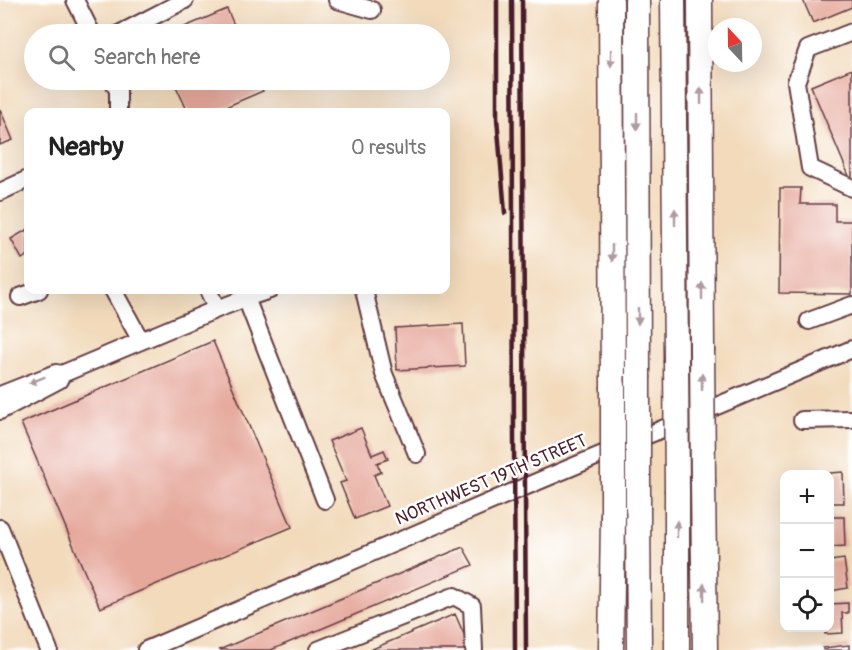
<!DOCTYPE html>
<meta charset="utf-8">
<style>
:root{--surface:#fff;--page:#f6f6f6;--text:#222;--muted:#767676;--line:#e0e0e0}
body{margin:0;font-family:Pangolin,sans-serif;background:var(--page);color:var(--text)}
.controls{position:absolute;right:18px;bottom:18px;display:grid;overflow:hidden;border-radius:12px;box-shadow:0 6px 24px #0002}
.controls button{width:54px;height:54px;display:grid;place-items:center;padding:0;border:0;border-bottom:2px solid var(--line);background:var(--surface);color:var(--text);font:30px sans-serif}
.compass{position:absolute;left:708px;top:18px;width:54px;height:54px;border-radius:50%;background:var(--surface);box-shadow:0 6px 24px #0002;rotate:338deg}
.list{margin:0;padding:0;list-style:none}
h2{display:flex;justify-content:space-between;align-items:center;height:78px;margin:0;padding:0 24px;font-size:26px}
h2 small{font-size:20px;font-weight:400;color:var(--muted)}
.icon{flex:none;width:33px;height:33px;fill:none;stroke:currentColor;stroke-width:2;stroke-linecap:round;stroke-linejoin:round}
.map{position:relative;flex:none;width:852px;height:650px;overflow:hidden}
.search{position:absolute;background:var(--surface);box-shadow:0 6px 24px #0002;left:24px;top:24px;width:426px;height:66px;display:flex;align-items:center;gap:15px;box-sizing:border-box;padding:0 21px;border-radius:33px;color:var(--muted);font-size:22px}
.panel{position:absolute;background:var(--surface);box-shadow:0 6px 24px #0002;left:24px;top:108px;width:426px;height:186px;border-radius:12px}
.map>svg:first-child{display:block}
</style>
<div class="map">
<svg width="852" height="650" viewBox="0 0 852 650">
<rect width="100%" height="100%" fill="#fff"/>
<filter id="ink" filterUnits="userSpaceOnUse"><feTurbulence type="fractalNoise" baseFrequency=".0167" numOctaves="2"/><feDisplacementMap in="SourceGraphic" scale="12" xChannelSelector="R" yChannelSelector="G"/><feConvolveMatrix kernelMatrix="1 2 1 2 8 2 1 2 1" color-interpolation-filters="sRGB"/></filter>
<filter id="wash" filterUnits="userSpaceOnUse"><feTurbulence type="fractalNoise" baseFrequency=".008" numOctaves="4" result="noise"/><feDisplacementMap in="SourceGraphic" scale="24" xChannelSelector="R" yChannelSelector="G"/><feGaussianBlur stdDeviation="1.35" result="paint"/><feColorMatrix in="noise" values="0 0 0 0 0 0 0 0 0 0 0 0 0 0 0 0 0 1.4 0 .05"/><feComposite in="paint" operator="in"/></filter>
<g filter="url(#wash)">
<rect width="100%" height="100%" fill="#f2dabb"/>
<g id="blocks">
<!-- building -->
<path fill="#e6a89b" d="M803,0H852V7L813,23Z
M227,9L238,34H168Z
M852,69V183L811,86Z
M173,80H257L263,91L214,112H188Z
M0,109L13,140L0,145Z
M780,188H801L800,204H835V221H852V294L779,293Z
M28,229V255L22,259L11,239Z
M463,324L465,366L397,370L395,328Z
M213,341L292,527L100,608L21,423Z
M361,428L372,455L384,450L388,459L377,463L381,472L374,475L387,506L355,519L340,483L346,481L329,441Z
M843,472L844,503H830V473Z
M830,517H844L845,546L830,547Z
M463,547L473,565L271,650H219Z
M844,559L848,588L830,591V561Z
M848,603V613H842L843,633L825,634V628H830V604Z
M455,614L471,650H370Z
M849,645V650H823V648Z"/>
</g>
</g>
<g filter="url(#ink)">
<use href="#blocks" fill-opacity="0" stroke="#633b41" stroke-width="1.5"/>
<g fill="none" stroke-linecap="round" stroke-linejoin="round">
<defs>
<path id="minor" d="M75,0L92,34
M337,0L372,10
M852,32L808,49L796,82L810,168L852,188
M119,34L185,0
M113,80L118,91V112
M0,192L28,179
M113,290L141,341
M364,290L384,374L417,454
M20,297L39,290
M246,298L270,290
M217,309L246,298L325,500
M809,321L852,305
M62,374L217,309L208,290
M0,395L56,373L62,374L59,380L0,411
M802,420L852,419
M0,528L49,650
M146,650L515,491L852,349
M318,650L454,596L472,606L474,650"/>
<path id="highway" d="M611,0L613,386
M637,0L638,376
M673,0L676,360
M700,0L702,349
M703,482L705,650
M638,509L639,650
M611,650L613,518
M677,650V492"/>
</defs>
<!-- minor casing -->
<use href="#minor" stroke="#633b41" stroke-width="20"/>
<!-- highway casing -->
<use href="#highway" stroke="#633b41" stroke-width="27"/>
<!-- minor -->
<use href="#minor" stroke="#fff" stroke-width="16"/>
<!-- highway -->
<use href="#highway" stroke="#fff" stroke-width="24"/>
<!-- rail -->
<path stroke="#4a1f2b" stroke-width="4.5" d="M497,0V118L505,213
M512,0L515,650
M522,0L526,650"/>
<defs>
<path id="highway-bridge" d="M702,349L703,482
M676,360L677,492
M638,376V509
M613,386V518"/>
</defs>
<!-- highway-bridge casing -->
<use href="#highway-bridge" stroke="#633b41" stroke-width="27" stroke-linecap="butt"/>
<!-- highway-bridge -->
<use href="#highway-bridge" stroke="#fff" stroke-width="24"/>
</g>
<!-- one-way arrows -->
<defs><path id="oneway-solid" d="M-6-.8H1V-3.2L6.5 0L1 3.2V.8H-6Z" transform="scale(1.5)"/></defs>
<g fill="#ae9aa0">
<use href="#oneway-solid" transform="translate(611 58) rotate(90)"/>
<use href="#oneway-solid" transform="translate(701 96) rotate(-90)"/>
<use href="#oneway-solid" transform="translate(637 121) rotate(90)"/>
<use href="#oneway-solid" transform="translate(675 217) rotate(-90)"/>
<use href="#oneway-solid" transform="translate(612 253) rotate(90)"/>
<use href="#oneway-solid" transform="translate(702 291) rotate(-90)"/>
<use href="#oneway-solid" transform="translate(638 316) rotate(90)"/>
<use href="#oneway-solid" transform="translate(37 380) rotate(158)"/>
<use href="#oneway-solid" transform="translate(702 382) rotate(-90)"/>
<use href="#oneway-solid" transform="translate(677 529) rotate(-90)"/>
<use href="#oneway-solid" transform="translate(704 592) rotate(-91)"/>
</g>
</g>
<g text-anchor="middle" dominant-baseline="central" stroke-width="5" stroke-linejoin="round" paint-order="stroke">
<!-- street labels -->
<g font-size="18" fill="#4a1f2b" stroke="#fff">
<text transform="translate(491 480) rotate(-23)">NORTHWEST 19TH STREET</text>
</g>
</g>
</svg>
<div class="controls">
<button>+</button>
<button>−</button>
<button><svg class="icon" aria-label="locate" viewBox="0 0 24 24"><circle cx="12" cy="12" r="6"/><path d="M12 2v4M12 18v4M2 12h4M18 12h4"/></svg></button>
</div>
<svg class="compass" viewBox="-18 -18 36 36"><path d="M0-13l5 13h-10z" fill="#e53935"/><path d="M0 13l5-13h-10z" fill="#767676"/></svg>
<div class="search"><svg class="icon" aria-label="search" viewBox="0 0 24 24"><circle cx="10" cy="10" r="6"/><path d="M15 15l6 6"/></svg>Search here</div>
<section class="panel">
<h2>Nearby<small>0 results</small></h2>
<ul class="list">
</ul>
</section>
</div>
